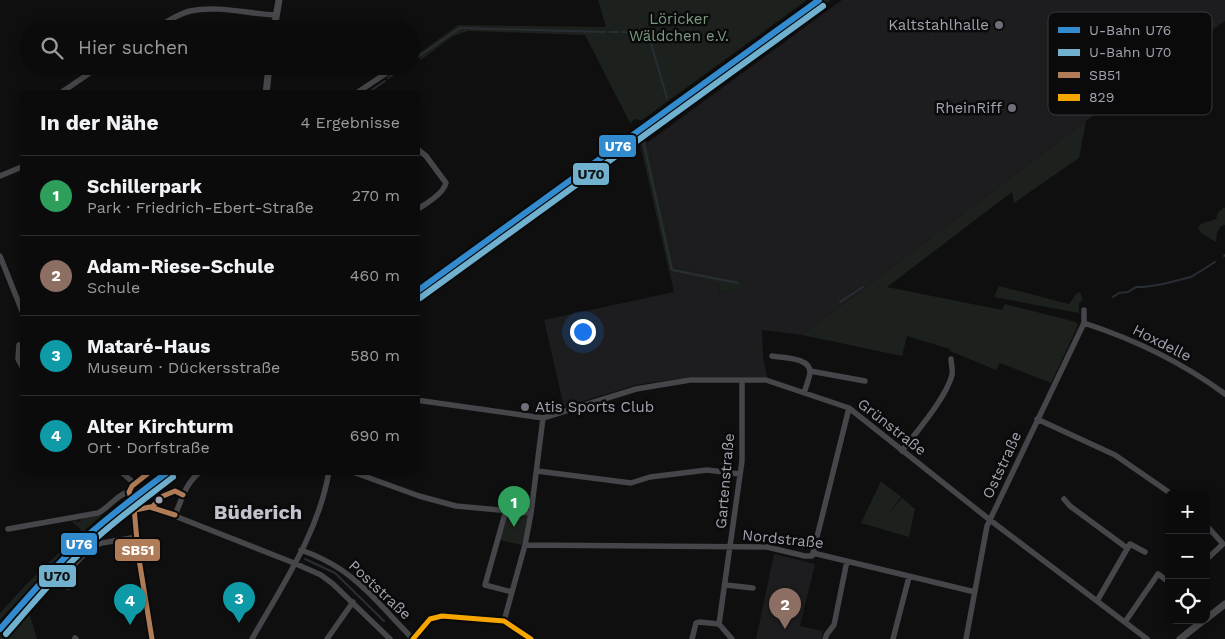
<!DOCTYPE html>
<html lang="de">
<meta charset="utf-8">
<style>
:root{--surface:#0b0b0c;--page:#19191a;--text:#f1f3f6;--muted:#9a9b9d;--line:#2b2b2d;--accent:#6e6f78}
body{margin:0;font-family:"Work Sans",sans-serif;background:var(--page);color:var(--text)}
.controls{position:absolute;right:15px;bottom:15px;display:grid;overflow:hidden;border-radius:10px;box-shadow:0 2px 8px #0003}
.controls button{width:45px;height:45px;display:grid;place-items:center;padding:0;border:0;border-bottom:1px solid var(--line);background:var(--surface);color:var(--text);font:25px sans-serif}
.you{position:absolute;left:582px;top:331px;width:18px;height:18px;margin:-12px;border:4px solid #fff;border-radius:50%;background:#1a73e8;box-shadow:0 0 0 8px #1a73e833}
.badge{display:grid;place-items:center;width:32px;height:32px;border-radius:50%;background:var(--accent);color:#fff;font-size:16px;font-weight:700}
.pin{position:absolute;translate:-50% -41px;filter:drop-shadow(0 1px 2px #0008)}
.pin::after{content:'';position:absolute;top:26px;width:18px;height:15px;background:inherit;clip-path:polygon(0 0,100% 0,50% 100%)}
.list{margin:0;padding:0;list-style:none}
h2{display:flex;justify-content:space-between;align-items:center;height:65px;margin:0;padding:0 20px;font-size:21px}
h2 small{font-size:16px;font-weight:400;color:var(--muted)}
.list li{display:grid;grid-template-columns:32px 1fr auto;gap:15px;align-items:center;box-sizing:border-box;height:80px;padding:0 20px;border-top:1px solid var(--line)}
.list b{display:block;font-size:19px;white-space:nowrap}
.list p{margin:0;font-size:16px;white-space:nowrap;color:var(--muted)}
.list em{font-size:16px;font-style:normal;color:var(--muted)}
.icon{flex:none;width:28px;height:28px;fill:none;stroke:currentColor;stroke-width:2;stroke-linecap:round;stroke-linejoin:round}
.map{position:relative;flex:none;width:1225px;height:639px;overflow:hidden}
.search{position:absolute;background:var(--surface);box-shadow:0 2px 8px #0003;left:20px;top:20px;width:400px;height:55px;display:flex;align-items:center;gap:12px;box-sizing:border-box;padding:0 18px;border-radius:28px;color:var(--muted);font-size:19px}
.panel{position:absolute;background:var(--surface);box-shadow:0 2px 8px #0003;left:20px;top:90px;width:400px;height:385px;border-radius:10px}
.map>svg:first-child{display:block}
</style>
<div class="map">
<svg width="1225" height="639" viewBox="0 0 1225 639">
<rect width="100%" height="100%" fill="#0f0f10"/>
<!-- built -->
<path fill="#1d1c1e" d="M842,0H1225V21L1086,121L802,335L762,330L763,357L767,377H691L636,385L564,407L544,320L674,292L669,271L719,284L720,293L742,288L738,280L675,268L647,143Z
M774,554L815,564L800,626L823,631L821,639H756Z"/>
<!-- green -->
<path fill="#1c211d" d="M598,0H807L642,120L635,119L630,123L585,35L468,31L453,36L421,60L417,55L458,25L606,27Z
M824,0H831L690,103L652,129L649,126Z
M1086,121L1079,158L1014,203L1012,192L887,287L1002,310L1005,304L1076,322L1078,325L1051,383L1000,363L996,370L950,351V349L907,336L902,356L802,335Z
M644,137L647,143L675,268L738,280L743,288L720,293L719,284L669,271L640,143V139Z
M1223,208H1225V225L1221,226L1217,232L1216,242L1201,233L1198,228L1201,224L1216,219L1218,213Z
M999,286L1069,304L1077,293L1080,292L1083,300L1079,303V313L994,297Z
M881,481L901,497L890,512L902,498L915,509L909,537L861,523Z
M507,513L528,515L522,545L500,540Z
M102,515L83,532L72,521L76,520L77,522L81,521V519Z
M80,534L0,620V613C25,585 51,559 80,534Z
M27,605L37,639H0V635Z"/>
<g fill="none" stroke-linecap="round" stroke-linejoin="round">
<!-- stream -->
<path stroke="#292e35" stroke-width="2" d="M610,32H618
M622,32L648,33L667,98
M413,60L460,28L605,32
M388,78L405,66
M366,94L385,81
M646,139L643,140L672,270L738,283
M1224,256L1225,255
M1113,297L1119,293L1128,292L1136,287H1144L1163,284L1191,277L1215,262
M840,302L863,287
M305,559L335,573L384,621"/>
<!-- minor -->
<path stroke="#45454a" stroke-width="5.5" d="M156,29C166,22 178,14 190,11C218,5 248,14 276,15
M59,94L100,66
M355,94L397,66
M416,148L426,156L446,183C444,193 425,205 416,210
M0,176L24,166
M0,256L24,316
M1084,323C1133,339 1183,363 1225,394
M24,346L19,345L18,359L24,370
M772,356C782,358 811,357 810,373C809,379 806,387 804,393
M810,371L865,381
M416,400L543,418L636,389L690,380H766L849,408L990,520L1147,639
M1037,419L1115,455L1170,493
M902,451C917,431 946,398 952,375C953,369 951,364 951,359
M120,471L135,484
M350,471L419,496L456,506L531,513
M537,471L631,483L650,477L707,470L740,474
M1064,499L1070,506L1127,548
M152,507L163,496L175,491L183,495
M135,510L144,507H152L294,563L321,575L333,584L390,639
M506,510L485,585L512,592
M175,515C183,497 185,484 201,471
M1206,525L1223,544L1206,560
M8,529L98,513C109,508 117,494 129,492
M525,545L767,547L805,556H812L813,553L975,592
M301,550C315,555 328,561 340,569C366,586 391,617 413,639
M813,553L849,408
M726,585L753,588
M68,587L67,575L69,570L91,547L102,543L137,537
M1097,601L1130,544L1145,552
M504,621L525,545L531,513L543,418
M1125,622L1158,574L1169,582
M719,624L732,639
M75,638L76,639
M252,639C282,586 319,532 329,471
M327,639L353,602
M413,639L430,619L442,616L504,621L531,639
M692,639L696,623L699,622L719,624L742,461V380
M825,639L827,634L834,625L847,561
M893,639L909,577
M966,639L987,526L1084,323V310"/>
<!-- major -->
<path stroke="#48484c" stroke-width="7" d="M274,29L279,0
M266,94L269,66
M151,471L132,486L129,492L134,507L138,553L152,639
M1206,619L1225,604
M1180,639L1204,620"/>
<defs>
<path id="bus-1" d="M151,471L132,486L129,492L134,507L138,553L152,639
M152,507L163,496L175,491L183,495
M135,510L150,507L175,515"/>
<path id="bus-2" d="M413,639L430,619L442,616L504,621L531,639"/>
</defs>
<!-- bus-1 casing -->
<use href="#bus-1" stroke="#0a0a0b" stroke-width="9"/>
<!-- bus-2 casing -->
<use href="#bus-2" stroke="#0a0a0b" stroke-width="9"/>
<!-- bus-1 -->
<use href="#bus-1" stroke="#b07c57" stroke-width="5"/>
<!-- bus-2 -->
<use href="#bus-2" stroke="#f7a600" stroke-width="5"/>
<defs>
<path id="metro-1" d="M416,292L819,0
M0,629C28,597 56,565 87,536C113,513 141,492 169,471"/>
<path id="metro-2" d="M420,298L823,6
M6,634C34,602 61,570 92,542C118,518 146,498 173,477"/>
</defs>
<!-- metro-1 casing -->
<use href="#metro-1" stroke="#0a0a0b" stroke-width="10"/>
<!-- metro-2 casing -->
<use href="#metro-2" stroke="#0a0a0b" stroke-width="10"/>
<!-- metro-1 -->
<use href="#metro-1" stroke="#338bcf" stroke-width="6"/>
<!-- metro-2 -->
<use href="#metro-2" stroke="#70b1d0" stroke-width="6"/>
</g>
<!-- markers -->
<g fill="#6e6f78" stroke="#0a0a0b" stroke-width="2">
<circle cx="999" cy="25" r="5"/>
<circle cx="1012" cy="108" r="5"/>
<circle cx="525" cy="407" r="5"/>
</g>
<circle fill="#a1a3b0" stroke="#0a0a0b" stroke-width="2" cx="159" cy="500" r="4.5"/>
<g text-anchor="middle" dominant-baseline="central" stroke-width="5" stroke-linejoin="round" paint-order="stroke">
<!-- park labels -->
<g font-size="15" fill="#7a9a81" stroke="#0a0a0b">
<text x="679" y="19">Löricker<tspan x="679" dy="17">Wäldchen e.V.</tspan></text>
</g>
<!-- poi labels -->
<g font-size="15" fill="#a1a3b0" stroke="#0a0a0b" text-anchor="end">
<text x="989" y="25">Kaltstahlhalle</text>
<text x="1002" y="108">RheinRiff</text>
<text x="535" y="407" text-anchor="start">Atis Sports Club</text>
</g>
<!-- street labels -->
<g font-size="15" fill="#a1a3b0" stroke="#0a0a0b">
<text transform="translate(1162 343) rotate(27)">Hoxdelle</text>
<text transform="translate(892 427) rotate(38)">Grünstraße</text>
<text transform="translate(1002 465) rotate(-65)">Oststraße</text>
<text transform="translate(725 481) rotate(-85)">Gartenstraße</text>
<text transform="translate(783 539) rotate(6)">Nordstraße</text>
<text transform="translate(380 590) rotate(43)">Poststraße</text>
</g>
<!-- district labels -->
<g font-size="20" font-weight="bold" fill="#c2c3cc" stroke="#0a0a0b">
<text x="258" y="512">Büderich</text>
</g>
</g>
<!-- legend -->
<rect x="1048" y="12" width="164" height="103" rx="8" fill="#0a0a0b" stroke="#37383d" stroke-width="1"/>
<rect x="1058" y="27" width="22" height="6" fill="#338bcf"/>
<rect x="1058" y="49" width="22" height="7" fill="#70b1d0"/>
<rect x="1058" y="72" width="22" height="6" fill="#b07c57"/>
<rect x="1058" y="94" width="22" height="7" fill="#f7a600"/>
<g font-size="14" fill="#a1a3b0">
<text x="1089" y="35">U-Bahn U76</text>
<text x="1089" y="57">U-Bahn U70</text>
<text x="1089" y="80">SB51</text>
<text x="1089" y="102">829</text>
</g>
<g stroke="#0a0a0b" stroke-width="2">
<rect x="598" y="134" width="39" height="24" rx="5" fill="#338bcf"/>
<rect x="572" y="162" width="38" height="24" rx="5" fill="#70b1d0"/>
<rect x="60" y="532" width="38" height="24" rx="5" fill="#338bcf"/>
<rect x="114" y="538" width="47" height="24" rx="5" fill="#b07c57"/>
<rect x="38" y="564" width="39" height="24" rx="5" fill="#70b1d0"/>
</g>
<g font-size="14" text-anchor="middle" font-weight="bold" fill="#fff">
<text x="618" y="151">U76</text>
<text x="79" y="549">U76</text>
<text x="138" y="555">SB51</text>
</g>
<g font-size="14" text-anchor="middle" font-weight="bold" fill="#111">
<text x="591" y="179">U70</text>
<text x="57" y="581">U70</text>
</g>
</svg>
<div class="controls">
<button>+</button>
<button>−</button>
<button><svg class="icon" aria-label="locate" viewBox="0 0 24 24"><circle cx="12" cy="12" r="6"/><path d="M12 2v4M12 18v4M2 12h4M18 12h4"/></svg></button>
</div>
<div class="you"></div>
<div class="pin badge" style="left:514px;top:527px;background:#2e9e5b">1</div>
<div class="pin badge" style="left:785px;top:629px;background:#8d6e63">2</div>
<div class="pin badge" style="left:239px;top:623px;background:#0f9aa8">3</div>
<div class="pin badge" style="left:130px;top:625px;background:#0f9aa8">4</div>
<div class="search"><svg class="icon" aria-label="search" viewBox="0 0 24 24"><circle cx="10" cy="10" r="6"/><path d="M15 15l6 6"/></svg>Hier suchen</div>
<section class="panel">
<h2>In der Nähe<small>4 Ergebnisse</small></h2>
<ul class="list">
<li><span class="badge" style="background:#2e9e5b">1</span><div><b>Schillerpark</b><p>Park · Friedrich-Ebert-Straße</p></div><em>270 m</em></li>
<li><span class="badge" style="background:#8d6e63">2</span><div><b>Adam-Riese-Schule</b><p>Schule</p></div><em>460 m</em></li>
<li><span class="badge" style="background:#0f9aa8">3</span><div><b>Mataré-Haus</b><p>Museum · Dückersstraße</p></div><em>580 m</em></li>
<li><span class="badge" style="background:#0f9aa8">4</span><div><b>Alter Kirchturm</b><p>Ort · Dorfstraße</p></div><em>690 m</em></li>
</ul>
</section>
</div>
